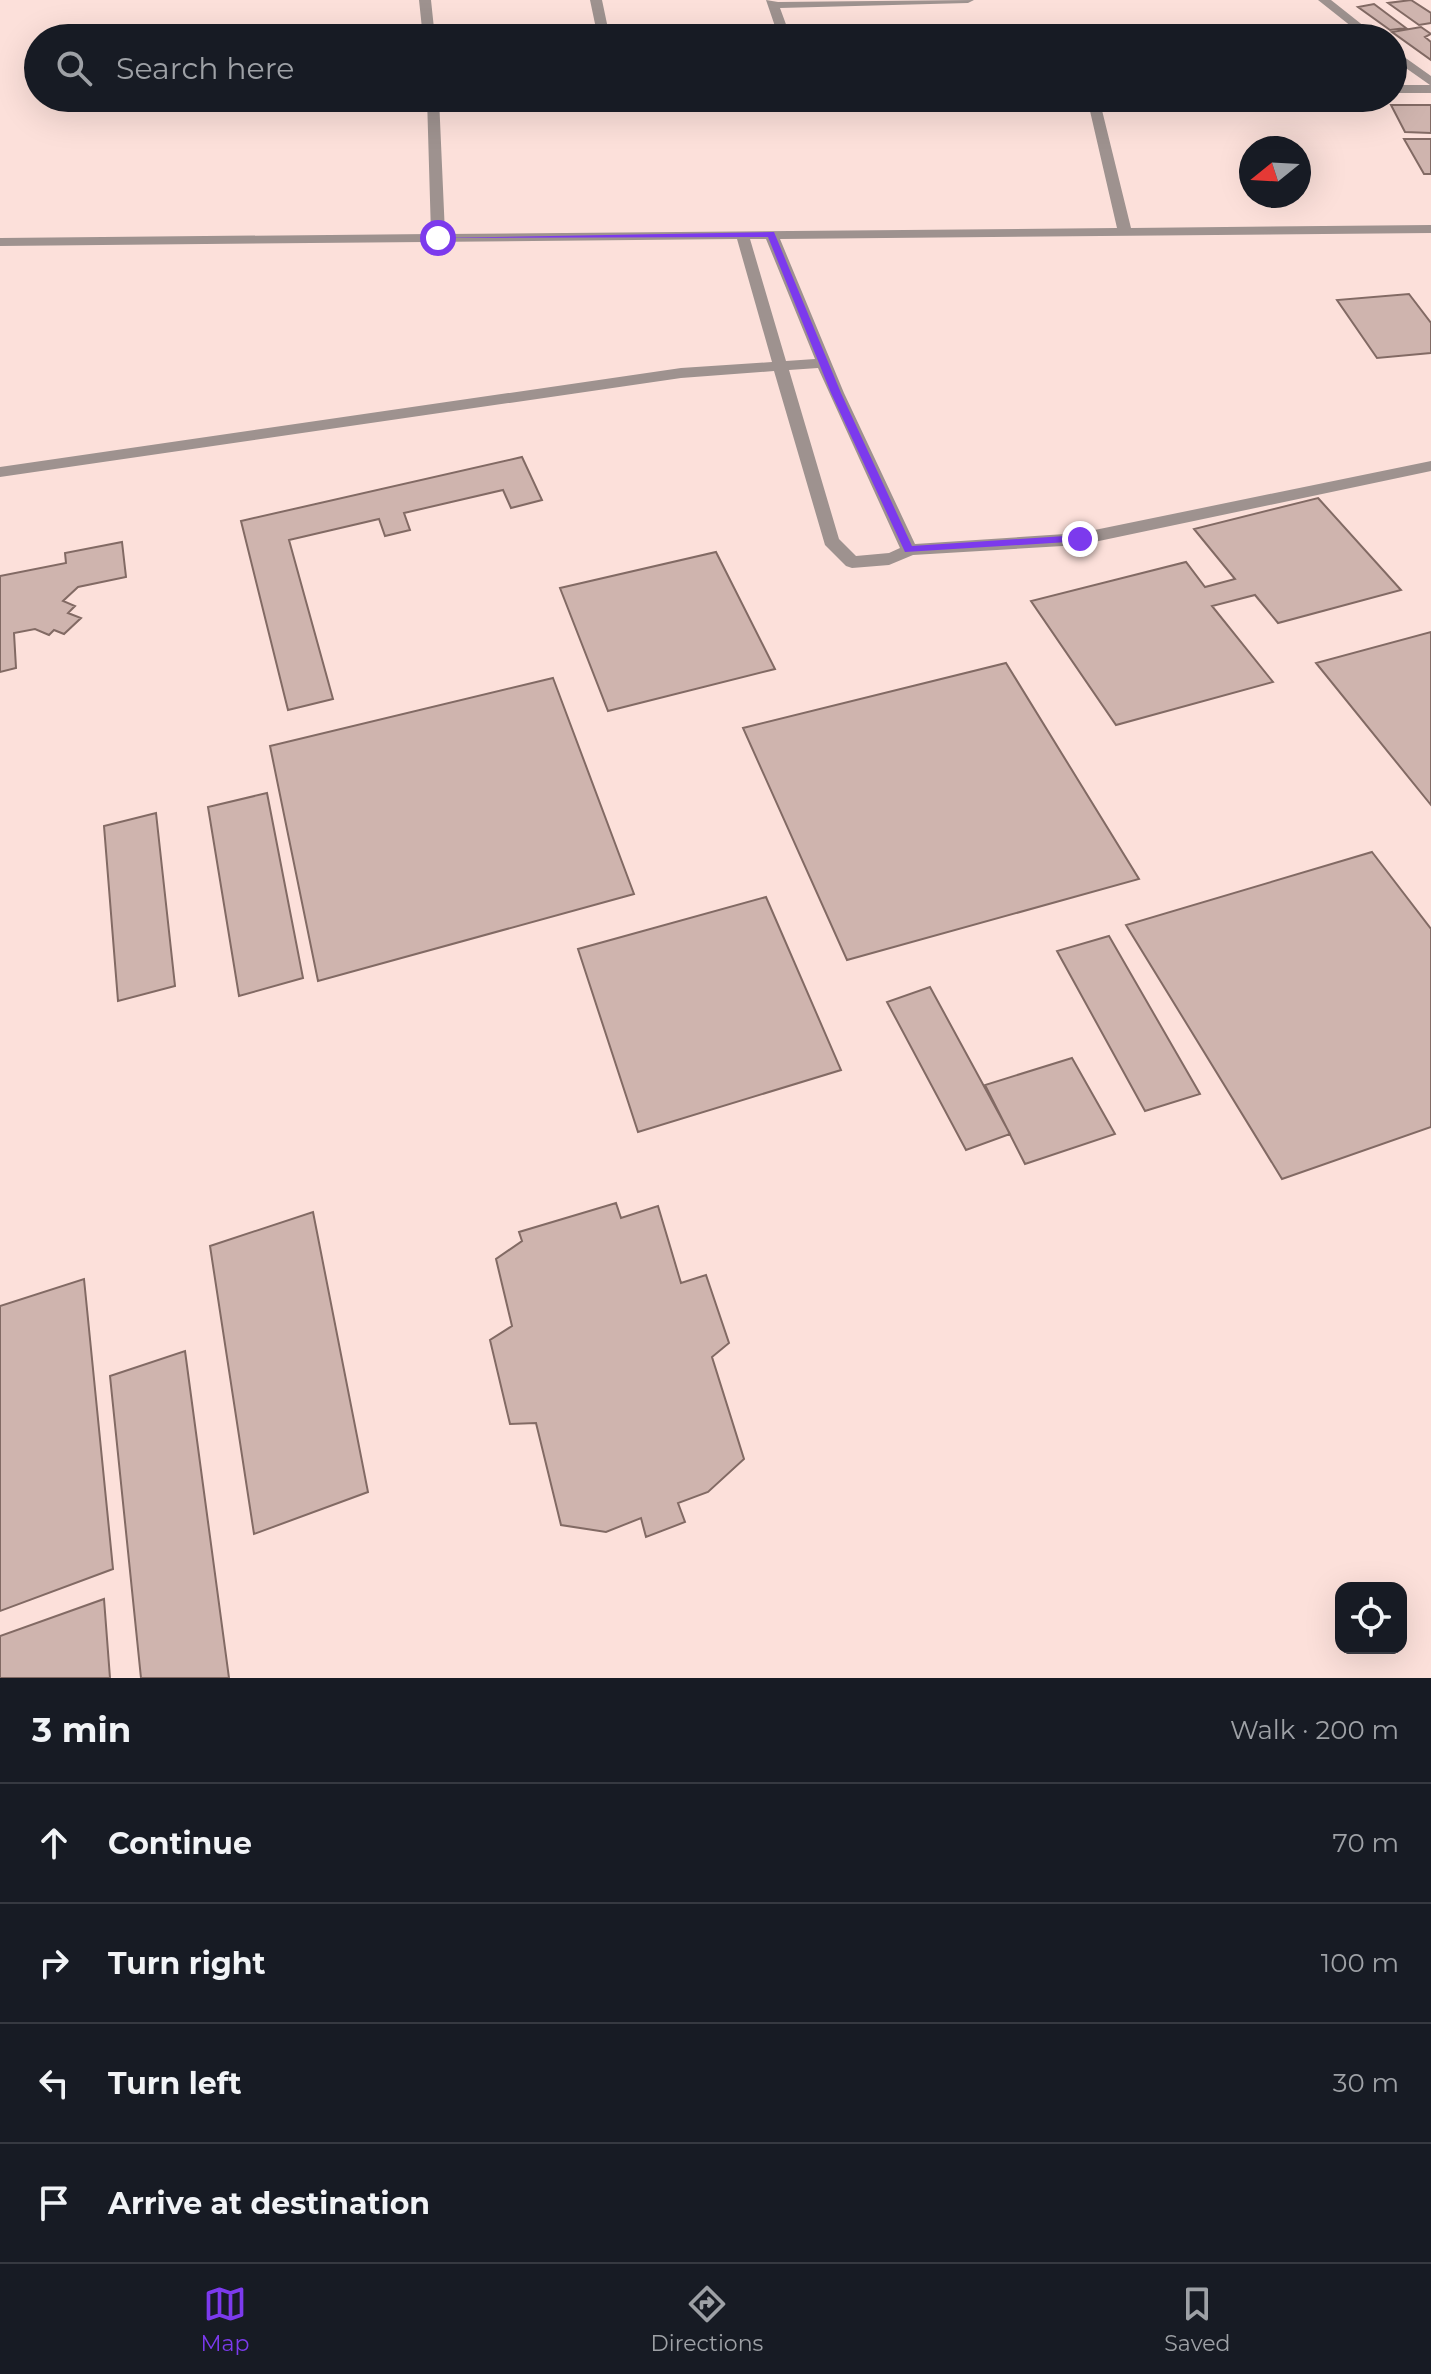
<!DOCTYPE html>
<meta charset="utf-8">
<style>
:root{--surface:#171b24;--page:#242831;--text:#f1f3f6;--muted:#9ea1a6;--line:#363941;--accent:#7c3aed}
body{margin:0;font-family:Montserrat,sans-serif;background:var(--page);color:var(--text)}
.controls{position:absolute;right:24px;bottom:24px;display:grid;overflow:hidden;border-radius:16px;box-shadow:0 8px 32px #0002}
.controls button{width:72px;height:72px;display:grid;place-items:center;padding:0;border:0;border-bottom:2px solid var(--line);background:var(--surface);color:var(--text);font:40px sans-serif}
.compass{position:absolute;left:1239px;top:136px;width:72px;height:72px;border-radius:50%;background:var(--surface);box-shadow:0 8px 32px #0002;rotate:252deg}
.stop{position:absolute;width:24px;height:24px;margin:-18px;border:6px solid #7c3aed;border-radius:50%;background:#fff}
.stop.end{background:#7c3aed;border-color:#fff;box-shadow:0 2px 8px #0008}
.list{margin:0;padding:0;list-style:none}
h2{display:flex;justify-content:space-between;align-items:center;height:104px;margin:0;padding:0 32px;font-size:34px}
h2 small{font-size:26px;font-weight:400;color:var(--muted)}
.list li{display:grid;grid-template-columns:52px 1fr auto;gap:24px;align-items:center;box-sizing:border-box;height:120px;padding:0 32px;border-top:2px solid var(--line)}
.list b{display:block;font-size:30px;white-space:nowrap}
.list em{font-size:26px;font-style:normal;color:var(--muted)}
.icon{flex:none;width:44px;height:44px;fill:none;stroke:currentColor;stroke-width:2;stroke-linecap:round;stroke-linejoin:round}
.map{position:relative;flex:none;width:1431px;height:1678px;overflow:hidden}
.search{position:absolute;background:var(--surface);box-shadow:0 8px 32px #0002;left:24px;right:24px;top:24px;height:88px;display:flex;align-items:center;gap:20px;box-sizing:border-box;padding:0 28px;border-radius:44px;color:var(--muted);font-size:30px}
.sheet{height:584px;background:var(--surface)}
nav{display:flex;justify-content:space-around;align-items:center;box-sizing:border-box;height:112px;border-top:2px solid var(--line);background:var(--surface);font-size:22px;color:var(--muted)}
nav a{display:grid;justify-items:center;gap:4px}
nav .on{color:var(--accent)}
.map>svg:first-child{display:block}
</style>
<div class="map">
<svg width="1431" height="1678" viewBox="0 0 1431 1678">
<rect width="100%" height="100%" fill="#fce0da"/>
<!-- building -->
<path fill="#cfb4ae" stroke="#826a64" stroke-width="2" d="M1411,0L1431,13V23L1419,25L1388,3Z
M1374,4L1406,28L1390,30L1358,7Z
M1421,27L1431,34L1425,37L1431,42V60L1392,32Z
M1391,105H1431V133L1405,132Z
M1404,139H1431V174H1424Z
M1409,294L1431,323V353L1377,358L1337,300Z
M522,457L542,500L511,508L503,490L404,513L410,530L385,536L379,519L289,540L333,699L288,710L241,521Z
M1318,498L1401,590L1278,623L1255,595L1212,606L1273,682L1116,725L1031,601L1186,562L1205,587L1235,579L1194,529Z
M122,542L126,577L78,587L63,601L75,606L68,613L81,618L64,634L54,630L49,635L35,629L14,633L16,668L0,672V576L66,563L65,553Z
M716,552L775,669L608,711L560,588Z
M1431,632V805L1316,663Z
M1006,663L1139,879L847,960L743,728Z
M553,678L634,894L318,981L270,746Z
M267,793L303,978L239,996L208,807Z
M156,813L175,986L118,1001L104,826Z
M1372,852L1431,929V1127L1282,1179L1126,925Z
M766,897L841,1070L638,1132L578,949Z
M1109,936L1200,1094L1145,1111L1057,951Z
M930,987L1010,1134L966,1150L887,1002Z
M1072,1058L1115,1134L1025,1164L985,1085Z
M616,1203L621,1218L658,1206L681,1283L706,1275L729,1343L712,1357L744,1459L708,1492L678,1503L685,1522L646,1537L641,1518L606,1532L561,1525L536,1423L510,1424L490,1340L512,1326L496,1259L522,1241L519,1232Z
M313,1212L368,1492L254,1534L210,1246Z
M84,1279L113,1569L0,1611V1306Z
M185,1351L229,1678H141L110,1376Z
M104,1599L110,1678H0V1636Z"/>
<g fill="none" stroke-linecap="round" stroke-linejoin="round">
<!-- minor -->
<path fill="#9e928f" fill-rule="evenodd" d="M419,0H431L435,38H423Z
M590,0H602L610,38H598Z
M766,0L778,2L974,0L968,3L780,8L791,38H779Z
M1318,0H1331L1379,38H1366Z
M1393,49L1431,76V93H1393V85H1430L1393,59Z
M427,98H439L445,234L1117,228L1087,98H1099L1131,228L1431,225V233L780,239L844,393L915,544L1080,533L1431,461V471L1080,545L913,555L889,565L852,568L846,566L825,545L774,371L681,378L0,477V467L681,368L772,362L737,239L0,246V238L431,234ZM750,239H766L815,359L786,361ZM818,368L900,548L889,553L856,556L839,539L789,370Z"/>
</g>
<!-- route -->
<path fill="#7c3aed" d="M774,232L841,393L912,546L1080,535L1084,541L905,552L831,393L768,237L434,238Z"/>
</svg>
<div class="controls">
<button><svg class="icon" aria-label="locate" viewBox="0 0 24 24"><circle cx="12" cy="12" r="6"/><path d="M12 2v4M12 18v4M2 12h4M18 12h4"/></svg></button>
</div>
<svg class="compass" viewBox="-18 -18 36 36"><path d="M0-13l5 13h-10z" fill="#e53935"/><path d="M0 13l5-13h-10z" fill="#9ea1a6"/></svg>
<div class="stop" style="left:438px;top:238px"></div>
<div class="stop end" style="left:1080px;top:539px"></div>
<div class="search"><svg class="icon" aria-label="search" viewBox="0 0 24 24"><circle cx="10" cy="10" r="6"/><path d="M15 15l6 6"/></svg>Search here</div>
</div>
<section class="sheet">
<h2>3 min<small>Walk · 200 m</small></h2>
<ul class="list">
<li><svg class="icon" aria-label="ahead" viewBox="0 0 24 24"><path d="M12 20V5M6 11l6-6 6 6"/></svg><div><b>Continue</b></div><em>70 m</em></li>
<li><svg class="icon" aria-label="right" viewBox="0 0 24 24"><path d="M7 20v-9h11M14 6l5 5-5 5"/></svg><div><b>Turn right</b></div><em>100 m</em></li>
<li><svg class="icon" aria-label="left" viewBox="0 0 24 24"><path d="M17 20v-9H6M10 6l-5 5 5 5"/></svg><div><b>Turn left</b></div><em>30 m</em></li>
<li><svg class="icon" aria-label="arrive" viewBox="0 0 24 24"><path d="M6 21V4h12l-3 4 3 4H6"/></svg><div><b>Arrive at destination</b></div></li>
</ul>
</section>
<nav>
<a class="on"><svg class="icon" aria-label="map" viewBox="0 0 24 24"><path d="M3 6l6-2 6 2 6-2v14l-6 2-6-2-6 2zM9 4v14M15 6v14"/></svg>Map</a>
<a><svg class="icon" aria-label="directions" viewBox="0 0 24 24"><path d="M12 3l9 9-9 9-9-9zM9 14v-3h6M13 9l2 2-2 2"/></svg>Directions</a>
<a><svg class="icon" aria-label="saved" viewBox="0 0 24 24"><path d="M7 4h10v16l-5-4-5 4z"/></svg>Saved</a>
</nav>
